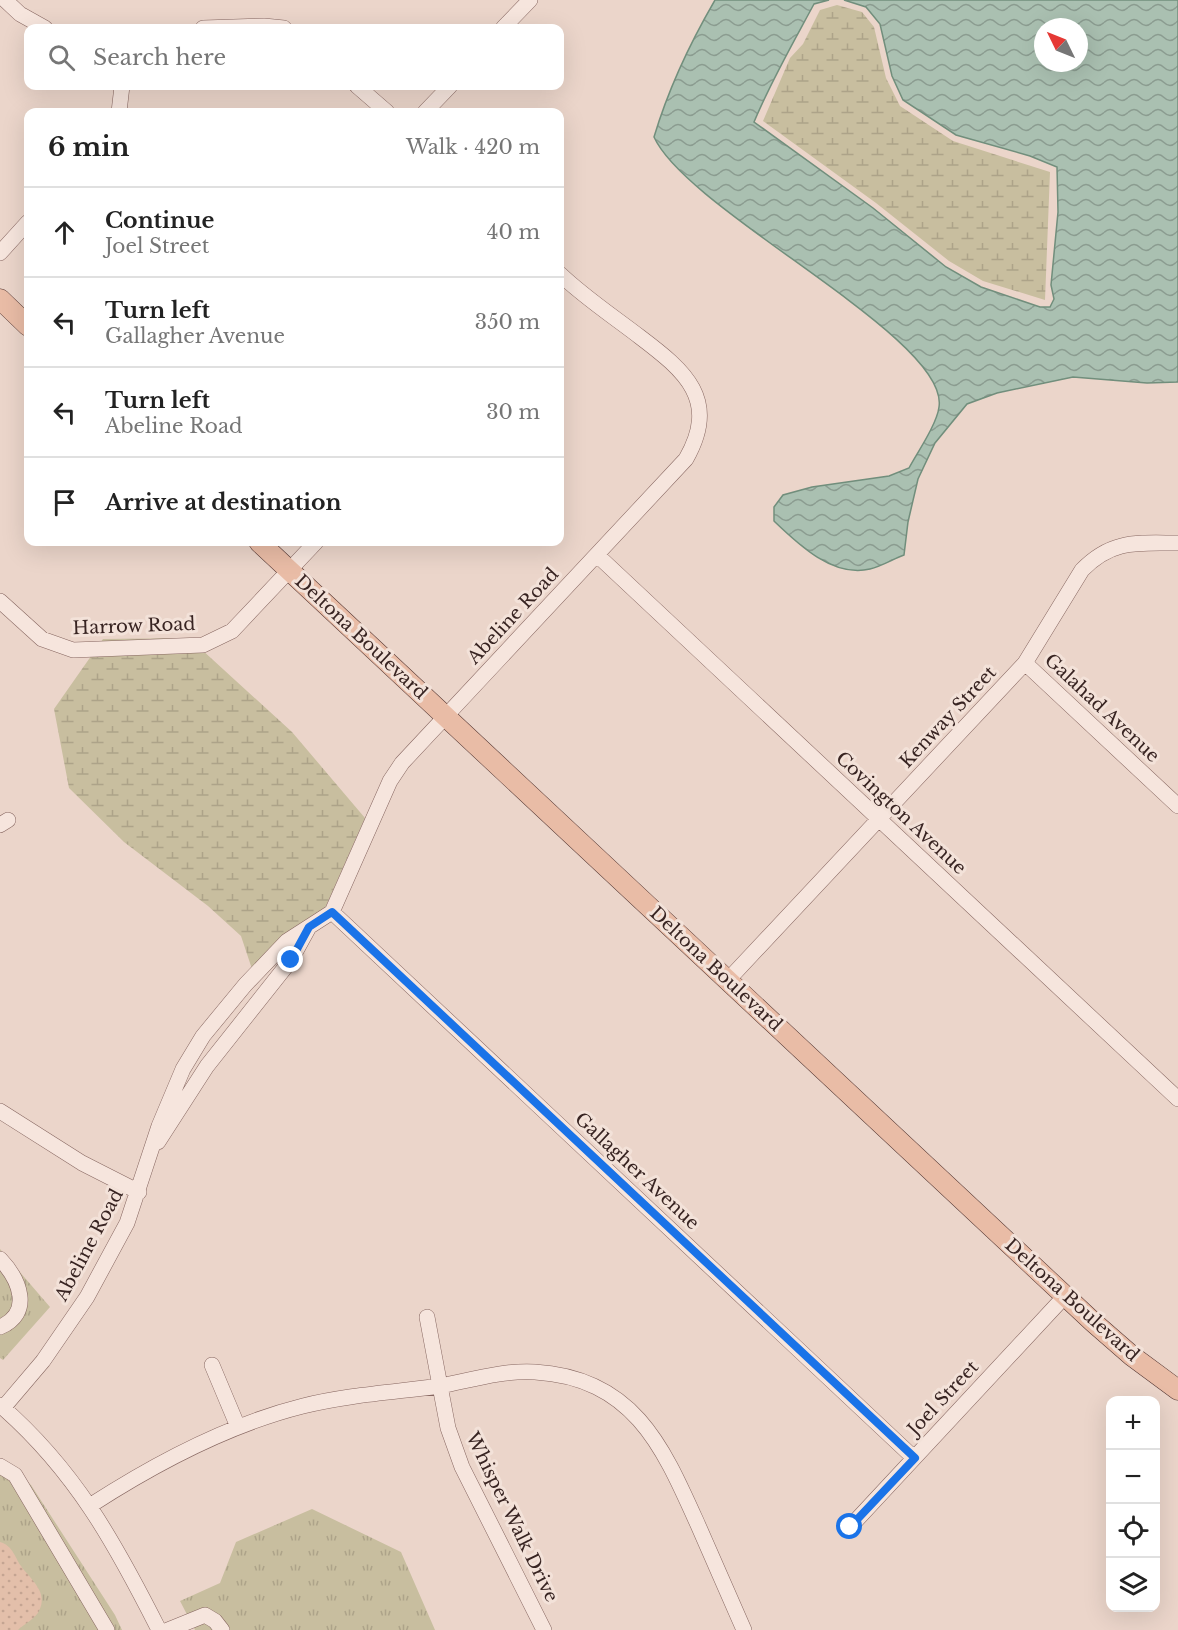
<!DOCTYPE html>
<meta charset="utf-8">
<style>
:root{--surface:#fff;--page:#f6f6f6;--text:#222;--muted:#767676;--line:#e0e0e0}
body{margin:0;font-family:"Libre Baskerville",serif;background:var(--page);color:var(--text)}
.controls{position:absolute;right:18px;bottom:18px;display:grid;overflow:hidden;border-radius:12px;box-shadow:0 6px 24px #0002}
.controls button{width:54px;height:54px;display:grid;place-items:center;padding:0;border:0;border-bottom:2px solid var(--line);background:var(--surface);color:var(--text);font:30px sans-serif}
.compass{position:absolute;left:1034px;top:18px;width:54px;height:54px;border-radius:50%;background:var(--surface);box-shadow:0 6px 24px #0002;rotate:313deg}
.stop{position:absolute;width:18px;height:18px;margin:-14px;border:4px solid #1a73e8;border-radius:50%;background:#fff}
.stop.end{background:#1a73e8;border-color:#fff;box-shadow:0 2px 6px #0008}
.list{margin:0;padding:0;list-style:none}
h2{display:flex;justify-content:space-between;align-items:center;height:78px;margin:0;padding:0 24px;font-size:26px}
h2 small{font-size:20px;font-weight:400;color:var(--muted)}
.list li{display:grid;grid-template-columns:39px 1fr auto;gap:18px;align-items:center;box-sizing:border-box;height:90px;padding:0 24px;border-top:2px solid var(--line)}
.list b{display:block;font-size:22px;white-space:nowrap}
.list p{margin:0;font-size:20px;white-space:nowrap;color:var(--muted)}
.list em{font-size:20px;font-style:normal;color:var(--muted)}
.icon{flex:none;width:33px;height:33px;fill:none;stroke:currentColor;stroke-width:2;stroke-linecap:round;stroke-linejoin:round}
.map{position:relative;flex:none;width:1178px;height:1630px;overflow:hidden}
.search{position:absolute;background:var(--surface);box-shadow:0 6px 24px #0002;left:24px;top:24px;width:540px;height:66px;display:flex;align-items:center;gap:15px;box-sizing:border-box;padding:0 21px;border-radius:12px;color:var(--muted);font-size:22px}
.panel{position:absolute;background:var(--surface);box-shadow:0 6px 24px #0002;left:24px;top:108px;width:540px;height:438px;border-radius:12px}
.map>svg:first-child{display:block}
</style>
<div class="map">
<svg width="1178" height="1630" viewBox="0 0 1178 1630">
<defs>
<pattern id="grass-tufts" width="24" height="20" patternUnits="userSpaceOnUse" patternTransform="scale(1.5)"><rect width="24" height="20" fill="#c8be9f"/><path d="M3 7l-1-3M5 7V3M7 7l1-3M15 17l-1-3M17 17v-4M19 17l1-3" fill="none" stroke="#ada389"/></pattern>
<pattern id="wetland-marsh" width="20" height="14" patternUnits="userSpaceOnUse" patternTransform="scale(1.5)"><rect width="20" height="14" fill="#c8be9f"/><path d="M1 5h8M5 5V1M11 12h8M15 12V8" fill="none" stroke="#ada389"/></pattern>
<pattern id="sand-dots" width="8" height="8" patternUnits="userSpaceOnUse" patternTransform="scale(1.5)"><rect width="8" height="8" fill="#e3bfaa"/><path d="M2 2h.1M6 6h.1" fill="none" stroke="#c4a492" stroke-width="1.8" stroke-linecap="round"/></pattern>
<pattern id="water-waves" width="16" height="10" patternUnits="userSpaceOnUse" patternTransform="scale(1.5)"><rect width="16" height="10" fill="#aac0b1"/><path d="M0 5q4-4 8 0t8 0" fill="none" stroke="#8b9c90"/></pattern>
</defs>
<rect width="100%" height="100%" fill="#ebd5ca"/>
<!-- grass -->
<path fill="url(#grass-tufts)" d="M0,1249L50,1307L3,1360L0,1358Z
M0,1458L31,1485L115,1615L122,1630H0Z
M312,1509L401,1552L435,1630H195L180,1601L220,1583L236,1542Z"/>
<!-- wetland -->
<path fill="url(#wetland-marsh)" d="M837,5L862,12L874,27L886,78L900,106L953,141L1050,172L1045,300L983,281L949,261L876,203L763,121L790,58L803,44L820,10Z
M189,638L292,732L365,818L319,922L254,975L241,936L208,906L124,842L69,788L54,709L103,639Z"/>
<!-- sand -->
<path fill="url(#sand-dots)" d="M0,1542C13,1546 14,1556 21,1566C30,1579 49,1592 39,1611C36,1618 24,1624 18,1630H0Z"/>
<!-- water -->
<path fill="url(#water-waves)" stroke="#718e7c" stroke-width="1.5" fill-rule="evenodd" d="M715,0H829L814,4C793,43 771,81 754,122L873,208L946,267L981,287L1040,307H1050L1054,299L1051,285L1058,212L1057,167L1030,156L956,135L903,100L892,76L880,24L866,7L844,0H1178V382L1147,383L1073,377L997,393L967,404L935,443L918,479L908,522L904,555C893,559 882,566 870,569C833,578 798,544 774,521V507L783,495L812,487L889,476L909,468C917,453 937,424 939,407C950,338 688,212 654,137C668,90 690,43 715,0ZM1043,27H1079V63H1043Z"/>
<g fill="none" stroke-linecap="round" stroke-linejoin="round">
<defs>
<path id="minor" d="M5,0L20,14L45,28
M203,28L264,26L284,28
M503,28L530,0
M357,86L387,112
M119,112L122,86
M425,112L450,86
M0,253L28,222
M597,555L1178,1099
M0,601L42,639L73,650L203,645L232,631L316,542
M1025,663L1178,806
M0,825L8,820
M332,912L914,1458
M728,980L1025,663L1082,570C1112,539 1138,543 1178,543
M0,1111L82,1163L139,1192
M158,1142L207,1066L291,960L308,929
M0,1259C20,1280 33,1313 0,1327
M212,1365L238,1427
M0,1405C75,1470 115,1543 159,1630
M3,1408L43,1361L87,1297L127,1223L159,1126L183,1069L203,1036L245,985L287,941L332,912L390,781L402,763L686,459C720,400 685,371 640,337C614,317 584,297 560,274
M0,1466L15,1475L107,1630
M91,1505C156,1463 227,1425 303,1406C347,1395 395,1392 440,1386L427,1317
M850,1527L1065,1296
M168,1630L205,1615L215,1621L222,1630
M544,1630L462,1467L448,1428L440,1386C471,1380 503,1370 535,1372C634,1378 663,1447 698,1525C713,1560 729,1595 744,1630"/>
<path id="major" d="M0,299L28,326
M259,542L1093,1322L1132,1356L1178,1390"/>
</defs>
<!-- minor casing -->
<use href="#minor" stroke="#866660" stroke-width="16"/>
<!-- major casing -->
<use href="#major" stroke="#543733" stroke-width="21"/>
<!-- minor -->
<use href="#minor" stroke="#f6e5dd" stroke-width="15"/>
<!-- major -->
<use href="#major" stroke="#e9bca6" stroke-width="20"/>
</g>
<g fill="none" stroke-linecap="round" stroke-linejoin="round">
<!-- route -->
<path stroke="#1a73e8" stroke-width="8" d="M291,960L309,927L332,912L915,1458L850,1527"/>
</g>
<g text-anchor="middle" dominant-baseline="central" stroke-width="6" stroke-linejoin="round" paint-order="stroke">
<!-- street labels -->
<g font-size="18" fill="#382422" stroke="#f3e2d9">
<text transform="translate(513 616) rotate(-47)">Abeline Road</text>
<text transform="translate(134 626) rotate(-2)">Harrow Road</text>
<text transform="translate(361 637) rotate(43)">Deltona Boulevard</text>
<text transform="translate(1102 708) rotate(43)">Galahad Avenue</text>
<text transform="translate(948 717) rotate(-47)">Kenway Street</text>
<text transform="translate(901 813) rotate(43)">Covington Avenue</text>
<text transform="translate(716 969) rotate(43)">Deltona Boulevard</text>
<text transform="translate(637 1171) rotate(43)">Gallagher Avenue</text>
<text transform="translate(89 1245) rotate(-62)">Abeline Road</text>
<text transform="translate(1072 1300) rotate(42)">Deltona Boulevard</text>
<text transform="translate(943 1398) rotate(-47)">Joel Street</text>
<text transform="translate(512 1517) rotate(64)">Whisper Walk Drive</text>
</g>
</g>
</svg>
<div class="controls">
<button>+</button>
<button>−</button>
<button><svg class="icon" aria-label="locate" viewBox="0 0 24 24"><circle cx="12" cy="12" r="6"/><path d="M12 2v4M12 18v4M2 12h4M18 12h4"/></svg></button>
<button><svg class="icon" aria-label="layers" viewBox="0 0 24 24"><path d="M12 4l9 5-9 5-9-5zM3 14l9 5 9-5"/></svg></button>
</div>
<svg class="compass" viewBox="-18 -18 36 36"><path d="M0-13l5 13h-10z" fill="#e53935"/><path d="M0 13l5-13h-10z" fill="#767676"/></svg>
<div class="stop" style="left:850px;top:1527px"></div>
<div class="stop end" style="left:291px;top:960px"></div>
<div class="search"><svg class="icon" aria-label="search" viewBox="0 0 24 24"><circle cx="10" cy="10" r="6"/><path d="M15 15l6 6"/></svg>Search here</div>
<section class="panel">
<h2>6 min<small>Walk · 420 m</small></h2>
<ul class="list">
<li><svg class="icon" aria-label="ahead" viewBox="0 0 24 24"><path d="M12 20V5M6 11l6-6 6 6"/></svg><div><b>Continue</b><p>Joel Street</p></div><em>40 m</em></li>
<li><svg class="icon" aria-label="left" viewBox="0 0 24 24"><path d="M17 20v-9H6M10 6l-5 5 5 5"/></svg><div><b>Turn left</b><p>Gallagher Avenue</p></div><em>350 m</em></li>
<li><svg class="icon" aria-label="left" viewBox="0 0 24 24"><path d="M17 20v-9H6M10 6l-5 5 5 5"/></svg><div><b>Turn left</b><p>Abeline Road</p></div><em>30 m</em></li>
<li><svg class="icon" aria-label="arrive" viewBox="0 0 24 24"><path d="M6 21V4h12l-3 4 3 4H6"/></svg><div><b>Arrive at destination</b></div></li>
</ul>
</section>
</div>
